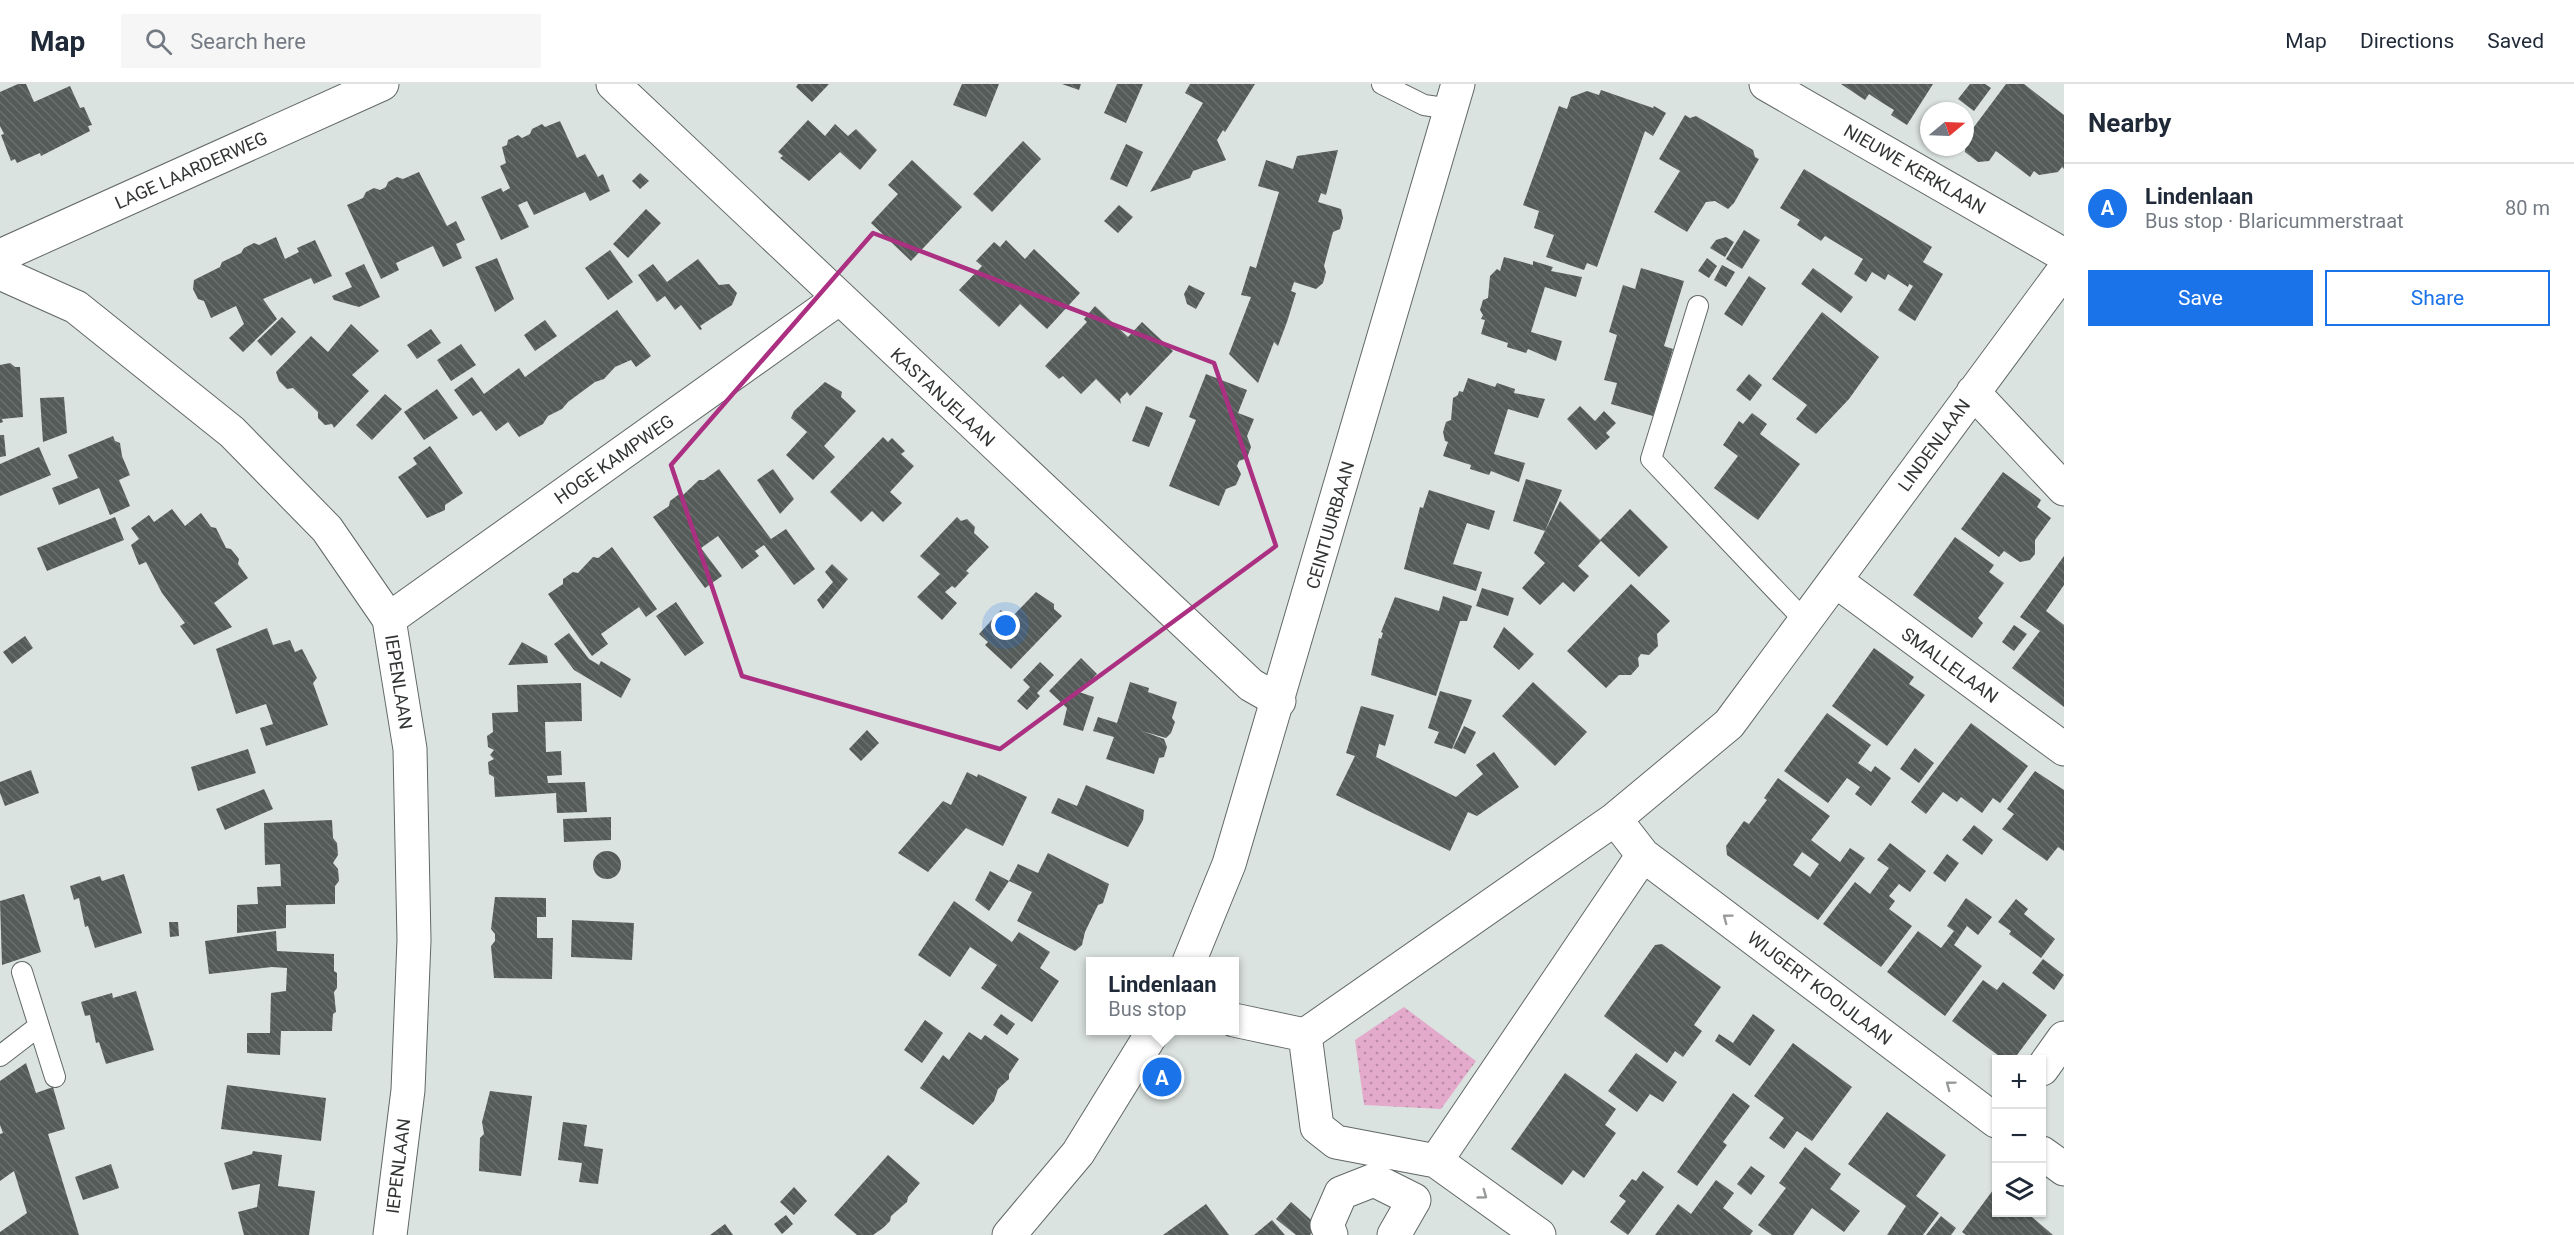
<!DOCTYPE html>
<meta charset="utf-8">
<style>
:root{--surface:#fff;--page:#f6f6f7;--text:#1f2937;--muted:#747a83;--line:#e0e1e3;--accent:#1a73e8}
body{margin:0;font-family:Roboto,sans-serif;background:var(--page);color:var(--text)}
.controls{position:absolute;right:18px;bottom:18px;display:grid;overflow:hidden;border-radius:0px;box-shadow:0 2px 4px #0004}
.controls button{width:54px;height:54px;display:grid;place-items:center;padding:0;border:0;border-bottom:2px solid var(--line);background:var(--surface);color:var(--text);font:30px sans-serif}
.compass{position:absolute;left:1920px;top:18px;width:54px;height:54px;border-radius:50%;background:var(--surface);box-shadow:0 2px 4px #0004;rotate:71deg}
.you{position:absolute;left:1006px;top:542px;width:21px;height:21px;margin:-15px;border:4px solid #fff;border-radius:50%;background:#1a73e8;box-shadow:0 0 0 9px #1a73e833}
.badge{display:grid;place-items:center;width:39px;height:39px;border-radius:50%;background:var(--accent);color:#fff;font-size:20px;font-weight:700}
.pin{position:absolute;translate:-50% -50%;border:3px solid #fff;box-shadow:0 2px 6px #0006}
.popup{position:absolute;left:1086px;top:873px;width:153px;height:78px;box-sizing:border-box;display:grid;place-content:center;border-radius:0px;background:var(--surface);filter:drop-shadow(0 2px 4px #0005);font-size:20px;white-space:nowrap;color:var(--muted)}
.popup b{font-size:22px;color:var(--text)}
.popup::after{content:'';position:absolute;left:50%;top:100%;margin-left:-12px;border:12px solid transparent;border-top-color:var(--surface)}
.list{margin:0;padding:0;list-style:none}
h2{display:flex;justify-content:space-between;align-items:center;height:78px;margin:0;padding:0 24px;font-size:26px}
h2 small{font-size:20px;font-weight:400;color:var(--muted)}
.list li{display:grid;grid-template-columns:39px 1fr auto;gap:18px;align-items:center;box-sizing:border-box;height:90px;padding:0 24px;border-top:2px solid var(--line)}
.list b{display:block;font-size:22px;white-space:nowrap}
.list p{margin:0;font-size:20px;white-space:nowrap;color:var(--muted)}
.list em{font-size:20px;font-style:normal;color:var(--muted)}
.actions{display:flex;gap:12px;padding:18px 24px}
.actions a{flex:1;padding:14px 0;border:2px solid var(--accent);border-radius:0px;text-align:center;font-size:21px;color:var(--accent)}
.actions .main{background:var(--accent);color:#fff}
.icon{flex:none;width:33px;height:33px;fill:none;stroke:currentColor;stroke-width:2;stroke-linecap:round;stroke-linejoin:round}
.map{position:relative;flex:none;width:2064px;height:1151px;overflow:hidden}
header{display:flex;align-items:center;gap:36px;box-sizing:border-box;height:84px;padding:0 30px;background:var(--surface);border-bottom:2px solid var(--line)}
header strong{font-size:28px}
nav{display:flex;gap:33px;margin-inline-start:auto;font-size:21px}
.search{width:420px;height:54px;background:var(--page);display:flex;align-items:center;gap:15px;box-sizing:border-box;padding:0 21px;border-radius:0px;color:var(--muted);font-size:22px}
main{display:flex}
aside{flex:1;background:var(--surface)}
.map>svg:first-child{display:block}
</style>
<header>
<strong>Map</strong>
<div class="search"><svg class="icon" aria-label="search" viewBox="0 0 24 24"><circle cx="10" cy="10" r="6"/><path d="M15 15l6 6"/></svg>Search here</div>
<nav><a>Map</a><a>Directions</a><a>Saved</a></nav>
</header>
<main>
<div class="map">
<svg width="2064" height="1151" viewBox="0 0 2064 1151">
<defs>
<pattern id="park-dots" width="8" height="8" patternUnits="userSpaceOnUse" patternTransform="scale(1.5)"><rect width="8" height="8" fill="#e4aacb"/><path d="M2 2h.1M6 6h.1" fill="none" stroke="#b98ba6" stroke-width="1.8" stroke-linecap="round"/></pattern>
<pattern id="building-back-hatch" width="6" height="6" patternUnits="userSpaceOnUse" patternTransform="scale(1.5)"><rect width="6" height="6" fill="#545b59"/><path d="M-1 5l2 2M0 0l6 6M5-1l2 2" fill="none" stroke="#6a706e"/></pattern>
</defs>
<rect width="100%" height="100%" fill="#dbe3e0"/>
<!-- park -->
<path fill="url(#park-dots)" d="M1404,923L1476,977L1441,1025L1364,1021L1355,956Z"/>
<!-- building -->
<path fill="url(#building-back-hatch)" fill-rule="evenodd" d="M18,0H26L34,18L70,2L80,24L84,23L92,41L88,42L90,47L41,72L40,69L17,79L15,75L11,77L1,51L4,50L0,42V8Z
M798,0H829L812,18L796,3Z
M962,0H999L986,33L953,21Z
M1062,0H1081L1079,6Z
M1117,0H1143L1126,39L1104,29Z
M1190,0H1255L1225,48L1223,46L1217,56L1226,76L1193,87L1190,94L1150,108L1203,19L1185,9Z
M1841,0H1933L1907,41L1891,31L1894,26L1881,18L1869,10L1865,16Z
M1970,0H1985L1991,4L1974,27L1958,15Z
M2006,0H2024L2064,31V85L2062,83L2058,88L2039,91L2034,87L2030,93L1996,67L1989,77L1978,78L1965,68V55Z
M1601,6L1653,24L1654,22L1666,29L1653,52L1645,47L1597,183L1587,179L1584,186L1546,173L1554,151L1534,144L1539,127L1523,121L1559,22L1567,25L1571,13L1587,7L1599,11Z
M1685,31L1690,34L1696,32L1725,49L1753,66L1755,73L1759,75L1734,119L1728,125L1715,117L1706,118L1687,148L1654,128L1680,87L1659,75Z
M808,36L825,52L835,40L848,52L856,45L877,66L860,86L840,68L809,97L780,74L783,72L778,68Z
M560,37L577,74L585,70L598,93L603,90L610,107L590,117L585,108L534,131L527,117L518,121L529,143L501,156L481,113L501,104L503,108L510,104L500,82L506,79L502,63L507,61L508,56L518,51L522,54L530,50L532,45L542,40L545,43Z
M1023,57L1041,75L992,128L973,110Z
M1126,60L1143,68L1127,103L1110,95Z
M1338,66L1326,111L1321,109L1318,118L1341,125L1343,134L1340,145L1333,148L1324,182L1326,188L1323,199L1316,205L1294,198L1291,207L1296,209L1287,238L1278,262L1274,258L1258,299L1229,270L1251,213L1241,211L1250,182L1256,184L1279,108L1258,102L1266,76L1293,85L1297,72Z
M912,76L962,123L911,177L871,139L898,110L888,101Z
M1804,85L1932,163L1923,178L1943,190L1915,237L1898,226L1913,202L1909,200L1908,203L1888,190L1885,196L1872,188L1866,198L1854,190L1863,175L1825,152L1821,157L1797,141L1800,136L1780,124Z
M419,88L447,142L456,137L465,156L456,160L462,174L443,183L433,162L396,179L399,186L381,195L347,121L363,114L366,108L374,104L380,106L386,103L388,98L397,93L403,95Z
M640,89L649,97L640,105L632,97Z
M1119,121L1133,133L1118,149L1104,137Z
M646,125L661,139L628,174L613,160Z
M1744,146L1760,156L1742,185L1726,175Z
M276,153L285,175L299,168L297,164L315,156L332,192L314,200L311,194L263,215L277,235L243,268L229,254L244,240L236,222L211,234L204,217L198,215L193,205L194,196L220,183L222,178L241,169L244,164L254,159L259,161Z
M1726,153L1734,158L1725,173L1710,164L1716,156Z
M1006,156L1025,175L1034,165L1080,209L1047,245L1020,220L999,243L959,206L982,182L976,177L994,158L1000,163Z
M610,166L633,198L608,216L585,184Z
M1504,173L1533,181V177L1553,183L1551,187L1582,193L1576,213L1545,203L1531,248L1562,257L1556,277L1528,265L1526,269L1507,263L1508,259L1481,250L1485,236L1481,235L1483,231L1480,226L1483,216L1488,214L1490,192L1497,185L1500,187Z
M497,174L514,215L495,228L475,183Z
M1707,174L1717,182L1709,194L1698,187Z
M698,175L719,201L729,200L737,209L732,221L700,242L702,245L700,246L681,221L675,226L665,212L657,218L638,191L653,180L667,198Z
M364,180L380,213L359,223L334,216L332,212L352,203L345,189Z
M1722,181L1735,188L1726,203L1714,196Z
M1641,184L1684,197L1664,262L1673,265L1653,332L1611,320L1617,299L1604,296L1617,251L1609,248L1623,201L1635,205Z
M1813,184L1853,213L1841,229L1801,200Z
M1749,192L1766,204L1742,242L1724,230Z
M1189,201L1205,209L1196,225L1187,220L1184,210Z
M1095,222L1128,253L1142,238L1173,267L1130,312L1127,308L1120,315L1121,320L1096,295L1081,310L1063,292L1059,295L1045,282L1087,238L1084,235Z
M617,226L651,272L636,283L631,276L615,283L604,295L595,298L568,318L562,325L548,332L543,340L519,353L508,338L496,347L481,327L473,332L454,306L472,293L484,310L519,284L525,293Z
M1822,228L1879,273L1849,315L1816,350L1796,335L1807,321L1772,295Z
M282,233L296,248L271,272L257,257Z
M545,236L557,252L535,267L524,251Z
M351,240L379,267L352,291L369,307L334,344L332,340L325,341L318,334V328L293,304L287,305L279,297L276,288L311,252L328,268Z
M431,245L441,259L417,275L407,261Z
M461,260L476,281L451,297L437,276Z
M10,279L15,283H20L23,333L2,335L3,338L0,339V281Z
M1206,290L1247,306L1238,329L1254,335L1247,352L1251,363L1247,374L1239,377L1237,382L1241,390L1236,401L1226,405L1219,422L1169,402L1196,336L1189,333Z
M1749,290L1762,301L1750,317L1736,306Z
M1468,294L1495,303L1497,299L1515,305L1514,309L1545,315L1538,334L1508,325L1494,370L1525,379L1519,398L1491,387L1489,391L1470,385L1471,381L1443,372L1448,358L1445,357L1443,348L1446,338L1451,336L1453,314L1458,311L1459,307L1463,308Z
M825,298L842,308L841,313L856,327L824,362L835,373L813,396L786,371L807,348L791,334L794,327Z
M437,305L458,334L424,356L404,328Z
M385,310L402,325L372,356L356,341Z
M64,313L67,349L43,358L40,314Z
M1146,322L1163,329L1149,363L1132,357Z
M1580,322L1595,337L1604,327L1616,339L1606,349L1610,353L1596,366L1567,335Z
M1752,329L1767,340L1760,350L1800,380L1758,436L1714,404L1738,372L1723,361L1739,337L1743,340Z
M0,351H4L6,372L0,373Z
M113,352L115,357L120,359L122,372L130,391L119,396L130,422L110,431L99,404L59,421L52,404L78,394L68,371Z
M883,353L888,358L892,354L905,367L901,370L914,382L890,408L902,419L883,438L872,427L861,438L830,408Z
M430,362L463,409L445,421V426L427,434L398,393L417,380L413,374Z
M39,363L51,391L0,412V380Z
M719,385L771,455L786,445L815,485L794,501L764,461L755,467L759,472L742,485L718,452L701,464L722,492L705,504L653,433L669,422L670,417L678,411L682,412L699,396H704Z
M773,385L794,415L780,430L757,396Z
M2003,388L2041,416L2037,423L2051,434L2035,456V470L2030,476L2020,478L2004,467L1999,473L1961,445Z
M1526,395L1562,406L1545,447L1513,437Z
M1429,406L1495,427L1489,446L1467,439L1453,480L1482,488L1476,507L1404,485L1420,423L1423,424Z
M1560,417L1601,457L1578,482L1589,492L1574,508L1563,498L1540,521L1522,504L1545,479L1534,469Z
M172,425L185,442L201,429L211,443L216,444L226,464L231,465L239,475L238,480L248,494L214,519L232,543L194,561L180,542L185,539L162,509L146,478L139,481L131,461L139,455L131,444L149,431L154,438Z
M1630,425L1668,463L1639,493L1600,456Z
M115,433L124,456L47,487L37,464Z
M957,433L961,437L967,435L975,443L974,449L989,463L966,487L969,489L955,504L952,502L945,508L957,519L942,536L917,513L940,490L920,472Z
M1955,453L1994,481L1989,488L2004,499L1978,534L1983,539L1972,554L1913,511Z
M612,463L657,525L646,533L639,523L601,550L608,560L592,572L548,510L563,500V495L573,488L578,489L593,473L598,474Z
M2064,472V501L2046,527L2064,541V623L2012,584L2040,547L2020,533Z
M832,480L848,495L823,525L817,516L833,498L825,488Z
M1631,500L1670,537L1657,550L1658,562L1649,571L1641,570L1638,574L1639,582L1631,591H1619L1606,604L1567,567Z
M1482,504L1514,514L1508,532L1476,522Z
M1036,508L1054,520V525L1062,532L1011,585L985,561L988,558L979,550L1001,526L1010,535Z
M1443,512L1472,522L1467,537H1460L1436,612L1371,591L1379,554L1381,555L1383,549L1381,548L1395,513L1439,527Z
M676,518L704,559L685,572L656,532Z
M2014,541L2027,550L2014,567L2002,558Z
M1504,543L1534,570L1519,586L1493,563Z
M267,544L273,561L290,556L295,568L302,565L317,594L313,599L328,641L266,662L260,644L273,640L266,620L236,630L216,565Z
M569,549L589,575L599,581L601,577L631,595L621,614L574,586L554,560Z
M25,552L33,564L12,580L3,568Z
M522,558L547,572L548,579L508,581Z
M1874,564L1914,593L1909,600L1925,611L1887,662L1832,622Z
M1081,574L1097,590L1079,608L1094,613L1083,647L1063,641L1067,624L1049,607Z
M1040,578L1054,591L1037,609L1040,612L1027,626L1017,617L1030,603L1023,596Z
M1130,598L1149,604L1148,608L1177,618L1172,634L1175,638L1171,649L1166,654L1142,647L1164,655L1167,663L1164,673L1159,674L1154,690L1106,675L1114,653L1093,647L1098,633L1117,639Z
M1533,598L1587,648L1555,682L1502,632Z
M581,599L582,637L545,638L546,668L561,667L562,691L547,692L548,699L585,698L587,728L557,729L556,709L495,713L494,693L489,690L488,678L494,675L490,671L494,666L488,663L487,652L493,648L492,629L518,628L517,601Z
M1440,607L1472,616L1452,665L1434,659L1439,648L1428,644Z
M1361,622L1394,631L1385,662L1379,660L1376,673L1456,713L1483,690L1476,681L1494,668L1519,703L1477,732L1468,728L1450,767L1336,711L1355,672L1346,669Z
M1827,629L1871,661L1858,679L1871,688L1875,682L1891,694L1871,722L1855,710L1860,703L1847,694L1828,719L1784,687Z
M1971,639L2028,682L2000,719L1993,714L1982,729L1961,713L1957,718L1943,708L1926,730L1911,718Z
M1464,642L1476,648L1465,670L1453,664Z
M867,646L879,659L861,677L849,665Z
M1915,664L1934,679L1919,699L1900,685Z
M248,665L256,689L198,707L191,683Z
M31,686L39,709L5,722L0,709V698Z
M2035,687L2064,706V767L2058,763L2047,777L2002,745L2014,730L2007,725Z
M967,688L977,693L978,690L1027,713L1003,762L966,744L928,788L898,769L943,717L951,721Z
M1778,694L1830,732L1811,756L1840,778L1850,764L1865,774L1818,836L1727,771L1726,762L1744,737L1749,740L1767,716L1764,714ZM1802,768L1819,780L1810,793L1793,781Z
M1086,701L1144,726L1143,736L1128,763L1051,729L1058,714L1077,722Z
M264,705L273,725L225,746L216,725Z
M611,733V756L564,758L563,735Z
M332,736L333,754L337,759L338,771L333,779L338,785L339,797L335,802V820L286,821V844L237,849V821L258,820L257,803L281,802L280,780L265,781L264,739Z
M1974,741L1993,756L1982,771L1962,756Z
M1890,759L1926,787L1910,808L1899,800L1889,812L1895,817L1889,825L1912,842L1881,883L1823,840L1855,798L1870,810L1889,784L1877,776Z
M593 781a14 14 0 1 1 28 0a14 14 0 1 1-28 0Z
M1048,769L1109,800L1103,819L1098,821L1085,848L1082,861L1075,867L1017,837L1032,808L1009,797L1018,780L1038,789Z
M1947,770L1959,779L1945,798L1933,789Z
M990,787L1009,797L989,827L975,816Z
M124,790L142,849L95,864L88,842L85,843L79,814L74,816L70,802L100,792L102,797Z
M24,810L41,868L2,881L0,817Z
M495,813L546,814V833H537V854H553L552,895L494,894L491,862L495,857V850L491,845Z
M1966,814L1992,833L1978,851L1967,842L1954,861L1982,882L1945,932L1887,888L1918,847L1941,864L1954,847L1947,842Z
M2016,815L2028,825L2024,830L2055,855L2041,874L2009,850L2011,847L1998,838Z
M954,817L1012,858L1019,848L1050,868L1040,884L1059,897L1032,938L981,904L997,881L970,863L950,893L918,871Z
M572,836L634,839L632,876L571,873Z
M169,838H178L179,852L170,853Z
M276,847L277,867L334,870V887L337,889V904L334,908L336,928L333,930L332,947H281L280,971L247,969V949H270L271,909L286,907L287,884L272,883L209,890L205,857Z
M1662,860L1721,903L1694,941L1702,947L1683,973L1675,967L1667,979L1604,932L1655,861Z
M2043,875L2064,891L2054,906L2032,889Z
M1983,896L1997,906L2003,898L2047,931L2014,975H2003L1952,937Z
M136,907L154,966L106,980L99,958L96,959L90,931L85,932L81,918L112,909L113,914Z
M1001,930L1015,940L1007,951L993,941Z
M1753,930L1775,946L1750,982L1715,957L1719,950L1733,959Z
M925,936L943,949L922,979L904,966Z
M969,948L981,956L985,951L1019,975L1009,990V995L998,1005L994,1017L973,1041L920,1004L943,971L949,976Z
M1793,959L1852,1003L1812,1057L1797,1047L1784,1065L1769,1054L1784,1034L1754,1012Z
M1636,969L1677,998L1663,1018L1650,1010L1637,1028L1608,1007Z
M26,979L36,1009L53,1003L65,1045L48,1050L79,1151H0V1148L27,1129L14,1087L0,1097V1050L3,1049L0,1041V997Z
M1565,989L1616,1025L1605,1041L1616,1049L1584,1094L1573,1086L1562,1101L1511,1065Z
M227,1001L326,1014L321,1057L221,1045Z
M490,1007L532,1012L521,1092L479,1087L480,1054L484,1050L482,1038Z
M1733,1009L1750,1022L1723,1058L1727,1061L1697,1102L1677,1088Z
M1887,1028L1946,1071L1916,1112L1939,1129L1923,1151H1887L1906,1122L1848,1080Z
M563,1038L587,1041L584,1062L603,1065L598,1100L579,1098L582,1079L558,1076Z
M1805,1063L1841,1090L1830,1105L1860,1127L1844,1148L1812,1124L1793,1151H1772L1758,1141L1786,1104L1779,1099Z
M253,1067L282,1071L278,1102L315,1107L309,1151H244L238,1128L257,1123L260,1100L232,1106L224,1079L252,1070Z
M888,1071L920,1099L908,1113L907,1118L891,1132L890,1137L883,1144L873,1151H857L834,1131Z
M111,1080L119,1104L83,1116L75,1093Z
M1751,1082L1765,1092L1751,1111L1737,1100Z
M1643,1087L1664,1103L1628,1151L1610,1138L1626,1117L1619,1112L1632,1095L1636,1097Z
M1716,1096L1734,1109L1723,1124L1753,1147L1750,1151H1655L1678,1120L1691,1130Z
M794,1103L807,1117L794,1131L780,1118Z
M1993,1106L1996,1109V1128H2026L2053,1151H1966L1962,1148Z
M1291,1118L1318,1142L1310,1151H1296L1276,1135Z
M1206,1120L1229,1151H1163Z
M786,1131L793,1140L782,1150L774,1140Z
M1941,1132L1956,1144L1951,1151H1926Z
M1272,1136L1285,1151H1254Z
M725,1140L733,1151H710Z"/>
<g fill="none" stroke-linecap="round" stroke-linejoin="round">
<defs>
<path id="lane" d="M1382,0L1424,21L1451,25
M1698,222L1651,375L1805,537
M22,888L55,993
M0,972L39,942"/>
<path id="street" d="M613,0L1251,601L1279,617
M1766,0L2064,171
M0,172L382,0
M0,189L76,223L232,348L327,445L389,535L410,665L414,856L408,1006L390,1151
M1973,308L2064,405
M1836,497L2064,665
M389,535L838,215
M1615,735L1643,771L1436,1077L1336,1058L1317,1043L1305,951L1615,735L1729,640L2064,186
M1643,771L1996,1037
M1234,936L1305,951
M2042,985L2064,954
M2042,1069L2064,1085
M1436,1077L1539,1151
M1331,1151L1327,1141L1341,1109L1374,1096L1414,1116L1394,1151"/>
<path id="secondary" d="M1189,878L1229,780L1458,0
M1009,1151L1078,1069L1154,946"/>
</defs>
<!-- lane casing -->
<use href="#lane" stroke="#616866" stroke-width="22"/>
<!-- street casing -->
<use href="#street" stroke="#616866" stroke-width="35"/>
<!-- secondary casing -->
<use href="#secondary" stroke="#616866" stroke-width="35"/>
<!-- lane -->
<use href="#lane" stroke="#fff" stroke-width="20"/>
<!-- street -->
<use href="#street" stroke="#fff" stroke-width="33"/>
<!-- secondary -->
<use href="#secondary" stroke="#fff" stroke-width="33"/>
</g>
<!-- one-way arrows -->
<defs><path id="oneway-chevron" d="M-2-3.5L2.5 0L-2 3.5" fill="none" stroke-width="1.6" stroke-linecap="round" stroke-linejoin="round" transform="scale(1.5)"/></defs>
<g stroke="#989a9a">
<use href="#oneway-chevron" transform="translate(1727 834) rotate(-143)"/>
<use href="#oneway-chevron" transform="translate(1950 1001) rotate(-143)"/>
<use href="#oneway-chevron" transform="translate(1483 1111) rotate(36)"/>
</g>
<!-- marked area -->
<path fill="none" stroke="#ab3082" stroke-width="4.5" stroke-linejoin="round" d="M873,149L1214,279L1276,462L1000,665L742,592L671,381Z"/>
<g text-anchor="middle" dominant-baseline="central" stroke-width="6" stroke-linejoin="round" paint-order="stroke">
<!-- street labels -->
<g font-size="18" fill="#323534" stroke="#fff">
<text transform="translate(1915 85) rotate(30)">NIEUWE KERKLAAN</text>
<text transform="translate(191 86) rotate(-24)">LAGE LAARDERWEG</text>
<text transform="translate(943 313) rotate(43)">KASTANJELAAN</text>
<text transform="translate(1934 361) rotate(-54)">LINDENLAAN</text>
<text transform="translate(614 375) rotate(-35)">HOGE KAMPWEG</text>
<text transform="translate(1330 441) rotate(-74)">CEINTUURBAAN</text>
<text transform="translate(1950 581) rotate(36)">SMALLELAAN</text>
<text transform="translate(399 598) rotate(81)">IEPENLAAN</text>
<text transform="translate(1820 904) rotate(37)">WIJGERT KOOIJLAAN</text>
<text transform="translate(398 1082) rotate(-83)">IEPENLAAN</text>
</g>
</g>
</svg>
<div class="controls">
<button>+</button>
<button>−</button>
<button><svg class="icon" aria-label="layers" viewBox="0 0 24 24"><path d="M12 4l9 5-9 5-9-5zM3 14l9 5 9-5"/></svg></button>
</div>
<svg class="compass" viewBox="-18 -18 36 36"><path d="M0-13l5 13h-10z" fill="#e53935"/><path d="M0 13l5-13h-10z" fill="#747a83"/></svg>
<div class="you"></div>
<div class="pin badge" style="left:1162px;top:993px">A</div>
<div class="popup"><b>Lindenlaan</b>Bus stop</div>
</div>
<aside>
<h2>Nearby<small></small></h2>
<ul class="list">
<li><span class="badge">A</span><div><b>Lindenlaan</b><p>Bus stop · Blaricummerstraat</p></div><em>80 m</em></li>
</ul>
<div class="actions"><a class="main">Save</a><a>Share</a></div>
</aside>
</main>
